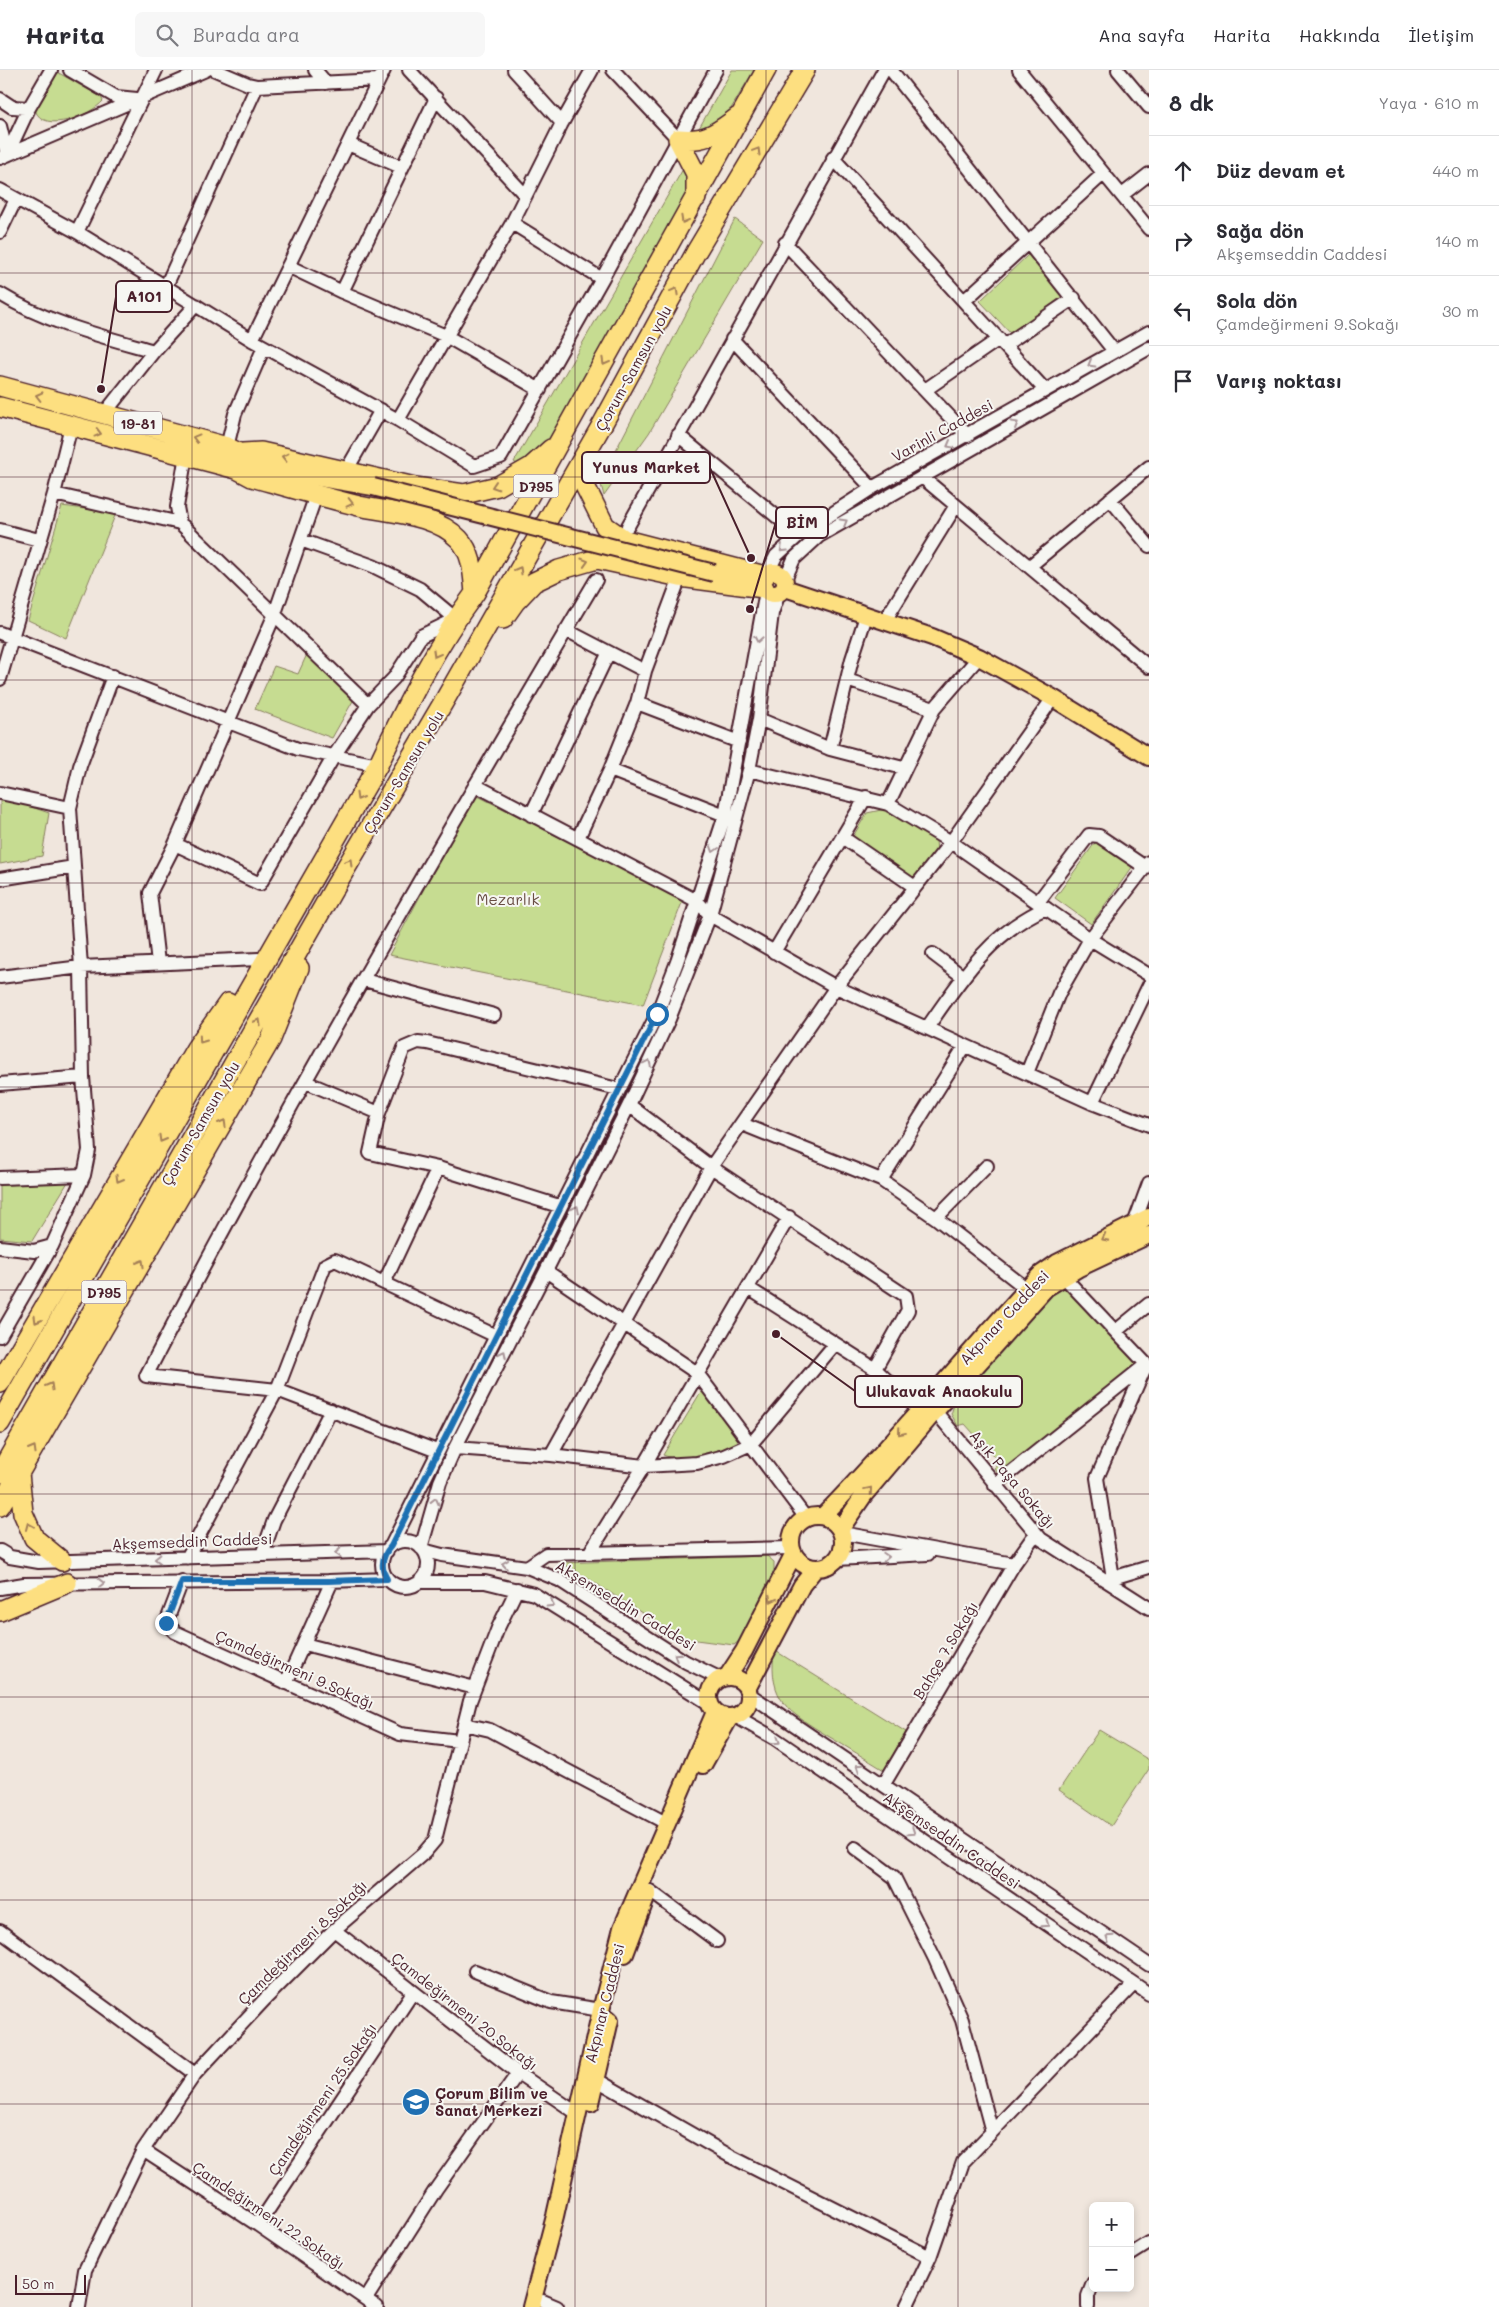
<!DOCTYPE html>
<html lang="tr">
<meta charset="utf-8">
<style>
:root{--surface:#fff;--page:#f7f7f7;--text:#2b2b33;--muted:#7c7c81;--line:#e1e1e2}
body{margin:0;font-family:Mali,sans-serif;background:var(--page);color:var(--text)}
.controls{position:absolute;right:15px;bottom:15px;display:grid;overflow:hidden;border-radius:8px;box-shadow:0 2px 8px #0003}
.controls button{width:45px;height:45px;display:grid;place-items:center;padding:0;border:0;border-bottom:1px solid var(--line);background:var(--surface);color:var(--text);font:25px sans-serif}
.scale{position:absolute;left:15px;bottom:12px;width:71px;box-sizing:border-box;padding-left:5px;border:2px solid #4a1f2b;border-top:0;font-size:14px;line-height:18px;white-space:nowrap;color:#4a1f2b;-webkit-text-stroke:4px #f6f6f2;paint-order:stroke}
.stop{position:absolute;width:15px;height:15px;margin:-11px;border:4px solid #1f6fb2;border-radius:50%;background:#fff}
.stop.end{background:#1f6fb2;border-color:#fff;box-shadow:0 1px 5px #0008}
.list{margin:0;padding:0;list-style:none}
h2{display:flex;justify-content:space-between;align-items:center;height:65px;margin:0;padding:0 20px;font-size:21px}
h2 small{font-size:16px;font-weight:400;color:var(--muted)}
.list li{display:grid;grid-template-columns:32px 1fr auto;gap:15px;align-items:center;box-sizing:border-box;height:70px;padding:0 20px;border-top:1px solid var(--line)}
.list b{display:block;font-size:19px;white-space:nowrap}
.list p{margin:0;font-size:16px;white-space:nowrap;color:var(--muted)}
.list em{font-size:16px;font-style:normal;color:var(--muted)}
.icon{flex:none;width:28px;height:28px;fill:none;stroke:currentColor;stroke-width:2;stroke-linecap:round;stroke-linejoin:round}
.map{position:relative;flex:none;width:1149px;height:2237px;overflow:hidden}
header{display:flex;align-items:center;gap:30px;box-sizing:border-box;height:70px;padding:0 25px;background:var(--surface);border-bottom:1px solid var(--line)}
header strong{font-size:24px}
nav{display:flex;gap:28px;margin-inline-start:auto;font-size:18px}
.search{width:350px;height:45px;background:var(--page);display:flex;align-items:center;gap:12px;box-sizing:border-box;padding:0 18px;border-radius:8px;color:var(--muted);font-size:19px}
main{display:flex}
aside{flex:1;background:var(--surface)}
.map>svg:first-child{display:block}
</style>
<header>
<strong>Harita</strong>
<div class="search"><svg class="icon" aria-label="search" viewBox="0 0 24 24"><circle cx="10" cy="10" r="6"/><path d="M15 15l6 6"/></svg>Burada ara</div>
<nav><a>Ana sayfa</a><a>Harita</a><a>Hakkında</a><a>İletişim</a></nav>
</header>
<main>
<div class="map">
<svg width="1149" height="2237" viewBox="0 0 1149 2237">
<rect width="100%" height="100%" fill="#f0e6dd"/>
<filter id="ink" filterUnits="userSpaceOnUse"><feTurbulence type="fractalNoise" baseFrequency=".02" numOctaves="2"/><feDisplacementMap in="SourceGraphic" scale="10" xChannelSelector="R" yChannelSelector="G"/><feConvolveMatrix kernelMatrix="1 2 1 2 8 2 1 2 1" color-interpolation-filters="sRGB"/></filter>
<g filter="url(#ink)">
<!-- green -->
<path fill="#c6dc91" stroke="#887e5e" d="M732,0H754L729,42L710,64L698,60Z
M57,2L101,27L103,31C91,45 44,65 35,40Z
M683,99L690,100L691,120L549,369L522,397L514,392Z
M735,149L763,169L649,363L604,426L600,411Z
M1028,185L1065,224L1012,265L980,231Z
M62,436L116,443L66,568L28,550Z
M308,582L354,629L332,668L255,639L274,596L298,604Z
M474,724L683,830L643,935L389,885Z
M0,726L49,743L42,786L0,794Z
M886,739L936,771L937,780L914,809L852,768L867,743Z
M1097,770L1133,796L1091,854L1055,828Z
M68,1112L32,1171L0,1168V1115Z
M1063,1212L1138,1294L1009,1401L999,1404L994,1398L1000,1393L965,1354L958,1356L951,1344L954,1335L1039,1234Z
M702,1320L741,1368C728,1382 680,1393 663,1385Z
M767,1486L774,1492V1504L743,1568L734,1575L681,1568L573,1499L559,1493Z
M774,1580L906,1662L884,1700C866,1689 847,1677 828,1666C789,1642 768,1632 774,1580Z
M1099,1660L1149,1690V1699L1111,1756L1059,1720Z"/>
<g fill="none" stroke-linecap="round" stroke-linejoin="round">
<defs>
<path id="minor" d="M70,0L116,27L137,29
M215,0L248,14L257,16L378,10
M315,0L326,13
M409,0L525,125
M514,0L562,53
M613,0L678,69
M891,0L1114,281
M1019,0L1149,159
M1118,0L1149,37
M0,29L12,37L29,38
M0,56L7,85
M348,74L401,97
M7,85L29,38L51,0
M0,88L206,0
M833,88L1045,320
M0,120L77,162L252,270L398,350L474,396L501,387L602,209L716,0
M1122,125L1149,104
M512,153L602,209
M0,162L16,129
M77,162L156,0
M785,173L968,366
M288,196L342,222L446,266L540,320
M166,216L257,16
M342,222L436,28
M0,224C47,253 101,266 154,281
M964,231L1103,104
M732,269L872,418
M252,270L384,0
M1005,275L1074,228
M925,320L999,269
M104,344L154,281L196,235
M398,350L512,153L562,53L592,0
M678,365L799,465
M227,377L235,344L264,277
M346,401L381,340
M922,407L1149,597
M54,424L180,453L368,635
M1110,429L1149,476
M180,453L177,437L186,385
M628,456L884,0
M0,460L39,470
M1030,496L1149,397
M767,504L776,486L799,465L872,418L1149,262
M785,509L794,489L819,466L1149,278
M884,552L955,437
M566,560L645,601
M0,563L298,679L378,695
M0,609L54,424L71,356
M847,610L934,639
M637,633L739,672
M759,649L830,679L903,698
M830,679L852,589L866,546
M610,700L725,745
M749,700L888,734L951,772L1090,869L1149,905
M475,715L697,831L710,845L836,917L1092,1033L1149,1055
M0,723L70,738
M888,734L934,639L979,587
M531,745L608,584
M842,767L915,817
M578,768L610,700L637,633L645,601L680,507
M175,774L260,814L334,686L368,635L394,608L421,566L456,549L420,519L373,496L301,470
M0,809L74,797
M1038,832L1089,765L1099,766L1145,797
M774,882L866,727
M933,884L962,906
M158,893L150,823L175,774L274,546L316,425
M0,907L81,897L258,889
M364,910L494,945
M927,958C960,910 991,862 1046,838
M1027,1003L1059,923L1090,869L1149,792
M306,1012L379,1043
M0,1014L83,1007L81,897L70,738L80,696L113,606
M1092,1033L1149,915
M629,1035L711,1097L906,1226L908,1240L875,1299
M742,1054L881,1110L936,1148L1027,1219
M0,1108L84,1105
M881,1110L965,976
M559,1136L438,1098L370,1083L379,1043L404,978L418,972L427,973L618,1019
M936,1148L987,1096
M1134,1154L1149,1113
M0,1177L34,1181L52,1176
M546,1201L697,1303L806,1448
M1063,1206L1149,1297
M384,1213L438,1098
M748,1218L875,1299L919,1340
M1116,1261L1149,1234
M0,1266L52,1176L84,1105L89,1080L83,1007
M935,1341L1041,1469L1149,1538
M455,1378L551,1385L644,1396L697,1393L724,1386L751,1374L835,1274
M437,1381L277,1320L146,1306C286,1036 441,772 596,510
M551,1385L711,1097L836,917L951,772L1053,628
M995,1415L1143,1297
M842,1463L1014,1494
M382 1494a23 23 0 1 1 46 0a23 23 0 1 1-46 0Z
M391,1476L657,944L677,892L725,745L766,521
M421,1478L440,1412L455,1378L546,1201L629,1035L669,949L710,845L749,700L759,649L772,543L779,523
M423,1480L442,1485L527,1497L559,1510L686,1592L721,1609
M0,1481L10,1487L39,1492L387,1481
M590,1482L644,1396L789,1147
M262,1485L274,1450L331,1340
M187,1488L277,1320L325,1195L335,1190L496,1266
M837,1489L928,1484
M527,1497L546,1484L791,1478
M1113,1508L1097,1408L1146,1295
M1106,1510L1149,1497
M182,1511L166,1553L175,1562L400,1664L459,1671
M419,1512H485L534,1524L710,1634
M0,1518L24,1514L328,1511L387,1509
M304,1574L475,1618
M286,1613L332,1511
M749,1624L1149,1895
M735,1646L774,1668L1149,1924
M464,1654L490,1660L666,1753
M884,1714L1014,1494L1036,1463
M855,1778L894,1807L935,1889L962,1950L992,2062
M650,1821L717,1871
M334,1860L518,2003L578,2044
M0,1861L195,2004
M475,1901L551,1932L601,1940
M597,2010L730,2086L930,2187
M143,2080L258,2155L377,2237
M258,2155L413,1922
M1130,2185L1149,2173
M366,2229L436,2119L518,2003
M543,2231L557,2237
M79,2237L85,2200L143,2080L195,2004L267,1927L334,1860L424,1783L435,1770L470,1631L498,1558L517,1519
M906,2237L930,2187L963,2092L1134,1914
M1088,2237V2226L1093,2213"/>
<path id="major" d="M273,400L373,417
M763 513a11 11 0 1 1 22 0a11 11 0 1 1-22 0Z
M785,518L932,567L979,587L1053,628L1149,687
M791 1472a26 26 0 1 1 52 0a26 26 0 1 1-52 0Z
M823,1446C899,1369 966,1283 1041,1204L1057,1193L1149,1147
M840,1460L864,1425L931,1346L1046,1218L1079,1198L1149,1165
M709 1627a20 20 0 1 1 40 0a20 20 0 1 1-40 0Z
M727,1607L744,1581L793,1485
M747,1619L802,1515L815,1499
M703,1695L730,1647
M625,1884L648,1823
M591,2033L610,1950
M531,2237L555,2146L601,1940L622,1858L715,1642"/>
<path id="highway" d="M678,69C707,72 716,63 738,47
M678,69L696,104V128
M0,316L227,377L273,400
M0,337L237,399H249
M243,383L261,382L415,417L464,424L498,416L531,397L551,379
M591,387L584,414L605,456L625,470L765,506
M237,399L252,407C288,417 323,427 359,436C391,443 435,444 459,469C473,484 473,504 475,523
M503,549L515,532L534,512L559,500L597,489L680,507L764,518
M0,1313L196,978L228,933
M0,1353L378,695C406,636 436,575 475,523L766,0
M0,1403L333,820L443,633L603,353L696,182L805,0
M19,1403L23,1443L34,1468L62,1491
M0,1436L271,969L299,898
M0,1541L67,1513"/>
</defs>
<!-- minor casing -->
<use href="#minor" stroke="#4a1f2b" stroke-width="16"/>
<!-- major casing -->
<use href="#major" stroke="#4a1f2b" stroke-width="20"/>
<!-- highway casing -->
<use href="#highway" stroke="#4a1f2b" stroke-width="22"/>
<!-- minor -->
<use href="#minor" stroke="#f6f6f2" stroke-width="12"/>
<!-- major -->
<use href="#major" stroke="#fddf80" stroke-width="16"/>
<!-- highway -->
<use href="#highway" stroke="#fddf80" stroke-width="19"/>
<defs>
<path id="major-bridge" d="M373,417L714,503"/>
</defs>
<!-- major-bridge casing -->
<use href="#major-bridge" stroke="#4a1f2b" stroke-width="20" stroke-linecap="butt"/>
<!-- major-bridge -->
<use href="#major-bridge" stroke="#fddf80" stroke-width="16"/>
</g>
<!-- one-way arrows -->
<defs><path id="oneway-chevron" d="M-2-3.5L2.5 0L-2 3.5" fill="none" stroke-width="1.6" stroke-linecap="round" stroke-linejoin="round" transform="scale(1.25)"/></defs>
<g stroke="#a47f56">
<use href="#oneway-chevron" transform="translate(757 81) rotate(-59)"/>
<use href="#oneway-chevron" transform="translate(684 150) rotate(119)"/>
<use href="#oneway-chevron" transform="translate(675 221) rotate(-61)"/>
<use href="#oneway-chevron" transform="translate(605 292) rotate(119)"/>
<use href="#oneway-chevron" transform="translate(39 326) rotate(-166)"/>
<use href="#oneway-chevron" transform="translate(98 363) rotate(15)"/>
<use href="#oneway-chevron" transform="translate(196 368) rotate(-165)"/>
<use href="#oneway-chevron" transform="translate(285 387) rotate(-167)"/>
<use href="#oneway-chevron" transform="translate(495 416) rotate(162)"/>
<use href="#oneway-chevron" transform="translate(350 433) rotate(14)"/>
<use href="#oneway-chevron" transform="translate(585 492) rotate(-17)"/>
<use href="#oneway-chevron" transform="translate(519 500) rotate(-60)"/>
<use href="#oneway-chevron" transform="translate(436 584) rotate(119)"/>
<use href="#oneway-chevron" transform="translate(359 727) rotate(120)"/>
<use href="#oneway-chevron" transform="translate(349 792) rotate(-59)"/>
<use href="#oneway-chevron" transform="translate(258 952) rotate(-60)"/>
<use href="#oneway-chevron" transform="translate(202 970) rotate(125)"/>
<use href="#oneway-chevron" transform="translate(223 1053) rotate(-60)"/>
<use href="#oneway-chevron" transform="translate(162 1069) rotate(120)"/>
<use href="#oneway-chevron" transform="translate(119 1109) rotate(120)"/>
<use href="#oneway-chevron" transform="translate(1105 1168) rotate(153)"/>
<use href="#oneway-chevron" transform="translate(141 1193) rotate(-60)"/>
<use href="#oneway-chevron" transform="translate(37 1250) rotate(120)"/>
<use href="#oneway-chevron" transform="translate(50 1316) rotate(-60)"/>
<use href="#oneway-chevron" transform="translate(901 1362) rotate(130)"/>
<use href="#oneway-chevron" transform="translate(33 1379) rotate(-60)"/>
<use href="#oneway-chevron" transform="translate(869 1420) rotate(-50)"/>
<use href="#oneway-chevron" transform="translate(29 1456) rotate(-113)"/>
<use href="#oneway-chevron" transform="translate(772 1529) rotate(118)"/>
</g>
<g stroke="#a99598">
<use href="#oneway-chevron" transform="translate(1091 294) rotate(150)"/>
<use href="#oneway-chevron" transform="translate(1015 354) rotate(-30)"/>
<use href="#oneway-chevron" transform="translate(950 375) rotate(151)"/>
<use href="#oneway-chevron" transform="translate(844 452) rotate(-30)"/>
<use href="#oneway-chevron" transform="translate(783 479) rotate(137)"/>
<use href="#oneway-chevron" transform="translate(758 569) rotate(100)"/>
<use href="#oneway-chevron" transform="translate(714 779) rotate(108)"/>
<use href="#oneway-chevron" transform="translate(648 993) rotate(-65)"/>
<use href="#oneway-chevron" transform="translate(576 1139) rotate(-63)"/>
<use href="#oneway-chevron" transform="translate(503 1284) rotate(-63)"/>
<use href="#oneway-chevron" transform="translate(435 1431) rotate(-76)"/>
<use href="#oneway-chevron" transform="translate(338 1483) rotate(178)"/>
<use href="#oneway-chevron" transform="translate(886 1487) rotate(-3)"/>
<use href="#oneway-chevron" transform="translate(158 1489) rotate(179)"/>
<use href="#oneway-chevron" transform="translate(505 1494) rotate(-172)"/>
<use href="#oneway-chevron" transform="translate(101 1513) rotate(-1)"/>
<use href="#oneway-chevron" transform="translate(551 1534) rotate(32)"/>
<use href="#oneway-chevron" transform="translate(677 1586) rotate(-147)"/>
<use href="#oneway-chevron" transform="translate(777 1671) rotate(33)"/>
<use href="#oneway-chevron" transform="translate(859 1697) rotate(-146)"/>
<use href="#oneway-chevron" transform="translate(912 1762) rotate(34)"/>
<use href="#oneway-chevron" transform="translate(1046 1854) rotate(34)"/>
<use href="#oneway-chevron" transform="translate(1109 1868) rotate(-146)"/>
</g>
</g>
<g fill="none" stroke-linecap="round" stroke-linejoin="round" filter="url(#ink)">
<!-- route -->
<path stroke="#1f6fb2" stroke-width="6" d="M166,1553L182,1511H328L387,1509C380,1497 382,1486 391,1476L657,944"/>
</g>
<!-- grid -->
<path fill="none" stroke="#4a1f2b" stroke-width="1" stroke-opacity="0.55" d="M192,0V2237M383,0V2237M575,0V2237M766,0V2237M958,0V2237M0,203H1149M0,407H1149M0,610H1149M0,813H1149M0,1017H1149M0,1220H1149M0,1424H1149M0,1627H1149M0,1830H1149M0,2034H1149"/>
<!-- icons -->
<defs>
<symbol id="school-disc" viewBox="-11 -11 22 22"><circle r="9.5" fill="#1f6fb2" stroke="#f6f6f2"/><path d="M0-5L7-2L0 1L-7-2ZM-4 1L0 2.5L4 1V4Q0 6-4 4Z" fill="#fff"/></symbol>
</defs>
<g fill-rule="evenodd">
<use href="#school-disc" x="400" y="2016" width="32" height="32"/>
</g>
<g text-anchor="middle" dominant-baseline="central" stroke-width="4" stroke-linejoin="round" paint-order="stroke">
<!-- shield labels -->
<g fill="#f6f6f2" stroke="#7e6067" stroke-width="1">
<rect x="114" y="341.5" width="48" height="23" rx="4"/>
<rect x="513.5" y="404.5" width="45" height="23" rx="4"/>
<rect x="81.5" y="1210.5" width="45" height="23" rx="4"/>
</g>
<g font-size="14" font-weight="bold" fill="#4a1f2b">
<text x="138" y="353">19-81</text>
<text x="536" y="416">D795</text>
<text x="104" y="1222">D795</text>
</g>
<!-- street labels -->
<g font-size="15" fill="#4a1f2b" stroke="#f6f6f2">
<text transform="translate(633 298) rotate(-61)">Çorum-Samsun yolu</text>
<text transform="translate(942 360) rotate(-29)">Varinli Caddesi</text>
<text transform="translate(403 702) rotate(-59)">Çorum-Samsun yolu</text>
<text transform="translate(200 1053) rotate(-60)">Çorum-Samsun yolu</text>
<text transform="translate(1004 1247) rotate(-47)">Akpınar Caddesi</text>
<text transform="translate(1013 1409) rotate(50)">Aşık Paşa Sokağı</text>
<text transform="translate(192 1471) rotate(-2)">Akşemseddin Caddesi</text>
<text transform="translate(626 1535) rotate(31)">Akşemseddin Caddesi</text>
<text transform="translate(945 1580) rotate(-59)">Bahçe 7.Sokağı</text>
<text transform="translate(295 1599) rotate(24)">Çamdeğirmeni 9.Sokağı</text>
<text transform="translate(952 1770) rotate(34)">Akşemseddin Caddesi</text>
<text transform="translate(302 1872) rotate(-44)">Çamdeğirmeni 8.Sokağı</text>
<text transform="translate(604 1933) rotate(-76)">Akpınar Caddesi</text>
<text transform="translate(465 1941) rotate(38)">Çamdeğirmeni 20.Sokağı</text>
<text transform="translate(322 2029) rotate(-56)">Çamdeğirmeni 25.Sokağı</text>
<text transform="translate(269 2145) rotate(34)">Çamdeğirmeni 22.Sokağı</text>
</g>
<!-- park labels -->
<g font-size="15" fill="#694e44" stroke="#f6f6f2">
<text x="508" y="829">Mezarlık</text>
</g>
<!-- poi labels -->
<g font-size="15" font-weight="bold" fill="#4a1f2b" stroke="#f6f6f2" text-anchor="start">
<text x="435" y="2023">Çorum Bilim ve<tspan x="435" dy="17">Sanat Merkezi</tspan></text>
</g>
</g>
<!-- callouts -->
<path fill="none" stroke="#4a1f2b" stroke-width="2" d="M101 319L116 227M751 488L710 398M750 539L776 452M776 1264L855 1321"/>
<g fill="#4a1f2b" stroke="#f6f6f2" stroke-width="2">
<circle cx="101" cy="319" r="5"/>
<circle cx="751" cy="488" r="5"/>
<circle cx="750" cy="539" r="5"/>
<circle cx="776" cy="1264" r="5"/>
</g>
<g fill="#f6f6f2" stroke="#4a1f2b" stroke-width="2">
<rect x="116" y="211" width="56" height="31" rx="5"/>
<rect x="582" y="382" width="128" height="31" rx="5"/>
<rect x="776" y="437" width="52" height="31" rx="5"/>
<rect x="855" y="1306" width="167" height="31" rx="5"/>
</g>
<g font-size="16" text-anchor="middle" font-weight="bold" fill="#4a1f2b">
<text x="144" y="232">A101</text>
<text x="646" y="403">Yunus Market</text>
<text x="802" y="458">BİM</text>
<text x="939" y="1327">Ulukavak Anaokulu</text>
</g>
</svg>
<div class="controls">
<button>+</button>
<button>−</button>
</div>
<div class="scale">50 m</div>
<div class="stop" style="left:657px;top:944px"></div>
<div class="stop end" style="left:166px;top:1553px"></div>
</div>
<aside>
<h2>8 dk<small>Yaya · 610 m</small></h2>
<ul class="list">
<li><svg class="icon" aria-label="ahead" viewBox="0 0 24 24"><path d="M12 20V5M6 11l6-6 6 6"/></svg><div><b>Düz devam et</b></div><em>440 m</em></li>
<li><svg class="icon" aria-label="right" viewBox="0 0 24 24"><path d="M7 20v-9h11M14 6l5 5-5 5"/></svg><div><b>Sağa dön</b><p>Akşemseddin Caddesi</p></div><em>140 m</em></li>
<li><svg class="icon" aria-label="left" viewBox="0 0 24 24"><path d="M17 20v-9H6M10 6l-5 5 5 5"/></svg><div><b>Sola dön</b><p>Çamdeğirmeni 9.Sokağı</p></div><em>30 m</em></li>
<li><svg class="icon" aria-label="arrive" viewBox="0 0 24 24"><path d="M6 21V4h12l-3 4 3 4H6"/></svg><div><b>Varış noktası</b></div></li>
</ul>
</aside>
</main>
